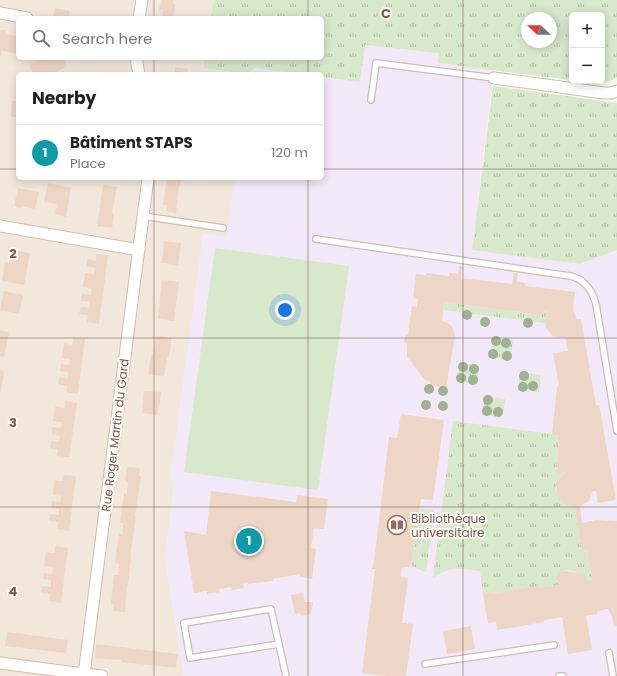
<!DOCTYPE html>
<meta charset="utf-8">
<style>
:root{--surface:#fff;--page:#f2f2f2;--text:#222;--muted:#767676;--line:#e0e0e0;--accent:#111827}
body{margin:0;font-family:Poppins,sans-serif;background:var(--page);color:var(--text)}
.controls{position:absolute;right:12px;top:12px;display:grid;overflow:hidden;border-radius:6px;box-shadow:0 2px 10px #0003}
.controls button{width:36px;height:36px;display:grid;place-items:center;padding:0;border:0;border-bottom:1px solid var(--line);background:var(--surface);color:var(--text);font:20px sans-serif}
.compass{position:absolute;left:521px;top:12px;width:36px;height:36px;border-radius:50%;background:var(--surface);box-shadow:0 2px 10px #0003;rotate:291deg}
.you{position:absolute;left:285px;top:310px;width:14px;height:14px;margin:-10px;border:3px solid #fff;border-radius:50%;background:#1a73e8;box-shadow:0 0 0 6px #1a73e833}
.badge{display:grid;place-items:center;width:26px;height:26px;border-radius:50%;background:var(--accent);color:#fff;font-size:13px;font-weight:700}
.pin{position:absolute;translate:-50% -50%;border:2px solid #fff;box-shadow:0 1px 4px #0006}
.list{margin:0;padding:0;list-style:none}
h2{display:flex;justify-content:space-between;align-items:center;height:52px;margin:0;padding:0 16px;font-size:17px}
h2 small{font-size:13px;font-weight:400;color:var(--muted)}
.list li{display:grid;grid-template-columns:26px 1fr auto;gap:12px;align-items:center;box-sizing:border-box;height:56px;padding:0 16px;border-top:1px solid var(--line)}
.list b{display:block;font-size:15px;white-space:nowrap}
.list p{margin:0;font-size:13px;white-space:nowrap;color:var(--muted)}
.list em{font-size:13px;font-style:normal;color:var(--muted)}
.icon{flex:none;width:22px;height:22px;fill:none;stroke:currentColor;stroke-width:2;stroke-linecap:round;stroke-linejoin:round}
.map{position:relative;flex:none;width:617px;height:676px;overflow:hidden}
.search{position:absolute;background:var(--surface);box-shadow:0 2px 10px #0003;left:16px;top:16px;width:308px;height:44px;display:flex;align-items:center;gap:10px;box-sizing:border-box;padding:0 14px;border-radius:6px;color:var(--muted);font-size:15px}
.panel{position:absolute;background:var(--surface);box-shadow:0 2px 10px #0003;left:16px;top:72px;width:308px;height:108px;border-radius:6px}
.map>svg:first-child{display:block}
</style>
<div class="map">
<svg width="617" height="676" viewBox="0 0 617 676">
<defs>
<pattern id="grass-tufts" width="24" height="20" patternUnits="userSpaceOnUse"><rect width="24" height="20" fill="#d7e8cb"/><path d="M3 7l-1-3M5 7V3M7 7l1-3M15 17l-1-3M17 17v-4M19 17l1-3" fill="none" stroke="#b3bfa7"/></pattern>
</defs>
<rect width="100%" height="100%" fill="#fbf5ec"/>
<!-- residential -->
<path fill="#f2e7db" d="M0,0H214L211,18H18V58H205L203,68L242,74H18V178H236L227,237L203,234L165,560L184,676H0Z"/>
<!-- education -->
<path fill="#f2e8f8" d="M214,0H505L494,70L472,250L578,264L617,250V676H184L165,560L174,485L170,479L203,233L227,237L234,178H322V74H245L203,68L205,58H322V18H211Z"/>
<!-- grass -->
<path fill="url(#grass-tufts)" fill-rule="evenodd" d="M214,0H617V77C606,85 595,83 583,81H602V15H572V80L438,63L439,53L365,45L360,82L322,77V74H300L255,68L247,74L203,68L205,58H322V18H211ZM527,18H551V42H527Z
M493,86L617,103V250L579,264L472,250Z
M444,302L542,315L543,311L548,312L545,318V323L444,310Z
M493,338L513,340L510,360L490,357Z
M460,363L479,366L477,384L457,381Z
M520,372L541,375L539,392L518,389Z
M485,396L505,399L503,417L482,415Z
M453,421L559,435L557,473L561,474V472H565V474C548,486 558,504 575,507L582,550L587,549L592,580L588,581C581,571 562,565 555,577L557,581L560,585L538,588V586L491,594V592L483,594L480,571C458,569 452,565 433,578Z
M420,509L434,510L426,572L411,566Z"/>
<!-- pitch -->
<path fill="#d7e8cb" d="M215,248L349,266L318,490L184,472Z"/>
<!-- building -->
<path fill="#eed6c6" d="M161,0H174L173,4H175L173,18H165V16H162L163,10L159,9Z
M55,8L70,11L68,18H53Z
M0,30H5V34L18,36V54L2,51L0,56Z
M42,58H62L67,66L53,74H33L29,65Z
M175,67L188,69L187,74H174Z
M12,101H18V117H11Z
M167,178H181L180,186L179,185L176,213L166,211L167,205H163Z
M48,183L71,188L66,217L55,214L57,204L44,202Z
M103,185L117,187L112,213L114,214L112,228L97,226Z
M18,188L39,192L35,209L21,206V208L14,206Z
M164,241L181,243L178,265L162,263Z
M12,250L30,253L24,285L2,281L5,262L9,263Z
M96,254L108,255L99,324L87,322L88,315L79,314L81,307L89,308L90,302L81,301L82,294L91,295L92,289L83,287L85,273L94,274L95,268L86,266L87,259L96,261Z
M459,266H462L461,278L512,284L514,273H518L517,282H522L525,284V286L575,292L573,310L577,319H581L596,405H599L600,410L616,500L598,503L596,491H593L589,501L580,506L582,523L596,520L617,521V626L614,627L612,616L608,609L597,611V614L586,616L592,650L568,654L562,617L544,620V622L497,630L496,622L488,623L483,594L491,592V594L538,586V588L560,585L557,581L555,577L559,572L565,571L579,573L584,575L588,581L592,580L587,549L582,550L575,507L564,504L559,499L557,493V483L561,477L565,474V472H561V474L557,473L559,435H552L557,387L559,385L553,353L568,351L565,337L560,338L553,336L546,328L545,320L548,312L543,311L542,315L444,302L442,321L446,322L452,326L455,336L446,388L430,385V382L424,379L407,357V343L404,342L406,334H408L412,306L417,307L418,299L413,298L416,274L426,275V273L449,276V273L458,274Z
M162,280L179,282L174,321L158,319Z
M4,291L23,295L19,314L0,310Z
M0,330L9,332L4,357L0,356Z
M156,336L172,338L169,357H167L164,376L148,374L151,355H153Z
M73,338L85,339L78,394L66,392L67,386L58,384L59,377L68,379V372L60,371L61,364L69,365L70,359L62,358L64,343L72,345Z
M0,370L4,371L1,392H0Z
M144,391L161,392L158,415L142,413Z
M65,401L77,403L69,457L57,456L58,449L50,448L51,441L59,442L60,436L52,434V427L61,428L62,422L53,421L55,407L64,408Z
M401,414L444,420L433,500L421,499L411,566L402,568L401,577L408,578L402,623L413,624L406,676H386L362,673L375,569H372L374,562L389,437L397,438Z
M127,467L140,468L139,476H141L135,516H136L130,557H131L128,585H127L125,612L113,611L114,604H111L114,575H118L119,564L115,563L119,534H122L123,529V523H120L124,493L127,494L128,482L125,481Z
M64,475L76,476L69,531L57,529L58,522L49,521L50,514L59,515V509L51,508L52,501L60,502L61,496L53,495L54,480L63,481Z
M211,491L296,502L297,495L328,499L324,529L314,528L311,548L316,549L312,579L300,577V574L273,579V581L248,584V582L243,583L244,588L232,590L231,587L219,589L220,592L207,594V591L194,593L184,531L206,535Z
M55,546L68,548L61,603L49,601L50,594L41,593L42,586L51,587V580L43,579L44,573L52,574L53,567L44,566L46,552L54,553Z
M303,593L305,602H313L311,614L301,616L300,613L295,614L291,595Z
M471,626L475,649L447,654L443,631Z
M7,632L68,640L66,653L5,646Z
M96,644L178,654L176,668L121,662V660L95,658Z"/>
<g fill="none" stroke-linecap="round" stroke-linejoin="round">
<defs>
<path id="service" d="M371,100L376,63L494,78
M143,216L223,228
M316,239L570,276C585,279 592,290 596,304L617,431
M279,644L190,658L184,623L271,609L286,676
M609,653L613,676
M425,664L554,645
M559,676H563"/>
<path id="minor" d="M0,13L27,18
M139,18L142,0
M136,58L139,74
M494,78L604,93H611L617,91
M0,226L139,250
M0,663L84,674
M102,676L84,674L148,178"/>
</defs>
<!-- service casing -->
<use href="#service" stroke="#cdbeb3" stroke-width="8"/>
<!-- minor casing -->
<use href="#minor" stroke="#cdbeb3" stroke-width="13"/>
<!-- service -->
<use href="#service" stroke="#fff" stroke-width="5.5"/>
<!-- minor -->
<use href="#minor" stroke="#fff" stroke-width="11"/>
</g>
<!-- trees -->
<g fill="#a1b193">
<circle cx="467" cy="315" r="5"/>
<circle cx="485" cy="322" r="5"/>
<circle cx="528" cy="323" r="5"/>
<circle cx="496" cy="341" r="5"/>
<circle cx="506" cy="343" r="5"/>
<circle cx="493" cy="354" r="5"/>
<circle cx="507" cy="356" r="5"/>
<circle cx="463" cy="367" r="5"/>
<circle cx="474" cy="369" r="5"/>
<circle cx="524" cy="376" r="5"/>
<circle cx="461" cy="378" r="5"/>
<circle cx="473" cy="380" r="5"/>
<circle cx="533" cy="386" r="5"/>
<circle cx="523" cy="387" r="5"/>
<circle cx="429" cy="389" r="5"/>
<circle cx="443" cy="391" r="5"/>
<circle cx="488" cy="400" r="5"/>
<circle cx="426" cy="405" r="5"/>
<circle cx="443" cy="406" r="5"/>
<circle cx="487" cy="411" r="5"/>
<circle cx="498" cy="412" r="5"/>
</g>
<!-- grid -->
<path fill="none" stroke="#755d51" stroke-width="1" stroke-opacity="0.55" d="M154,0V18M308,0V18M463,0V676M154,58V74M308,58V74M0,169H18M322,169H617M154,178V676M308,178V676M0,338H617M0,507H617"/>
<!-- icons -->
<defs>
<symbol id="library-ring" viewBox="-11 -11 22 22"><circle r="9.5" fill="#fef9f3" stroke="#8d6e63" stroke-width="1.5"/><path d="M-6-4Q-3-5.5-.7-3.5V5Q-3 3-6 4ZM6-4Q3-5.5 .7-3.5V5Q3 3 6 4Z" fill="#8d6e63"/></symbol>
</defs>
<g fill-rule="evenodd">
<use href="#library-ring" x="386" y="514" width="22" height="22"/>
</g>
<g text-anchor="middle" dominant-baseline="central" stroke-width="4" stroke-linejoin="round" paint-order="stroke">
<!-- street labels -->
<g font-size="12" fill="#755d51" stroke="#fef9f3">
<text transform="translate(115 435) rotate(-83)">Rue Roger Martin du Gard</text>
</g>
<!-- education labels -->
<g font-size="12" fill="#785e54" stroke="#fef9f3" text-anchor="start">
<text x="411" y="518">Bibliothèque<tspan x="411" dy="14">universitaire</tspan></text>
</g>
</g>
<g font-size="13" text-anchor="middle" font-weight="bold" fill="#755d51" stroke="#fef9f3" stroke-width="4" stroke-linejoin="round" paint-order="stroke">
<text x="386" y="18">C</text>
<text x="13" y="258">2</text>
<text x="13" y="427">3</text>
<text x="13" y="596">4</text>
</g>
</svg>
<div class="controls">
<button>+</button>
<button>−</button>
</div>
<svg class="compass" viewBox="-18 -18 36 36"><path d="M0-13l5 13h-10z" fill="#e53935"/><path d="M0 13l5-13h-10z" fill="#767676"/></svg>
<div class="you"></div>
<div class="pin badge" style="left:249px;top:541px;background:#0f9aa8">1</div>
<div class="search"><svg class="icon" aria-label="search" viewBox="0 0 24 24"><circle cx="10" cy="10" r="6"/><path d="M15 15l6 6"/></svg>Search here</div>
<section class="panel">
<h2>Nearby<small></small></h2>
<ul class="list">
<li><span class="badge" style="background:#0f9aa8">1</span><div><b>Bâtiment STAPS</b><p>Place</p></div><em>120 m</em></li>
</ul>
</section>
</div>
